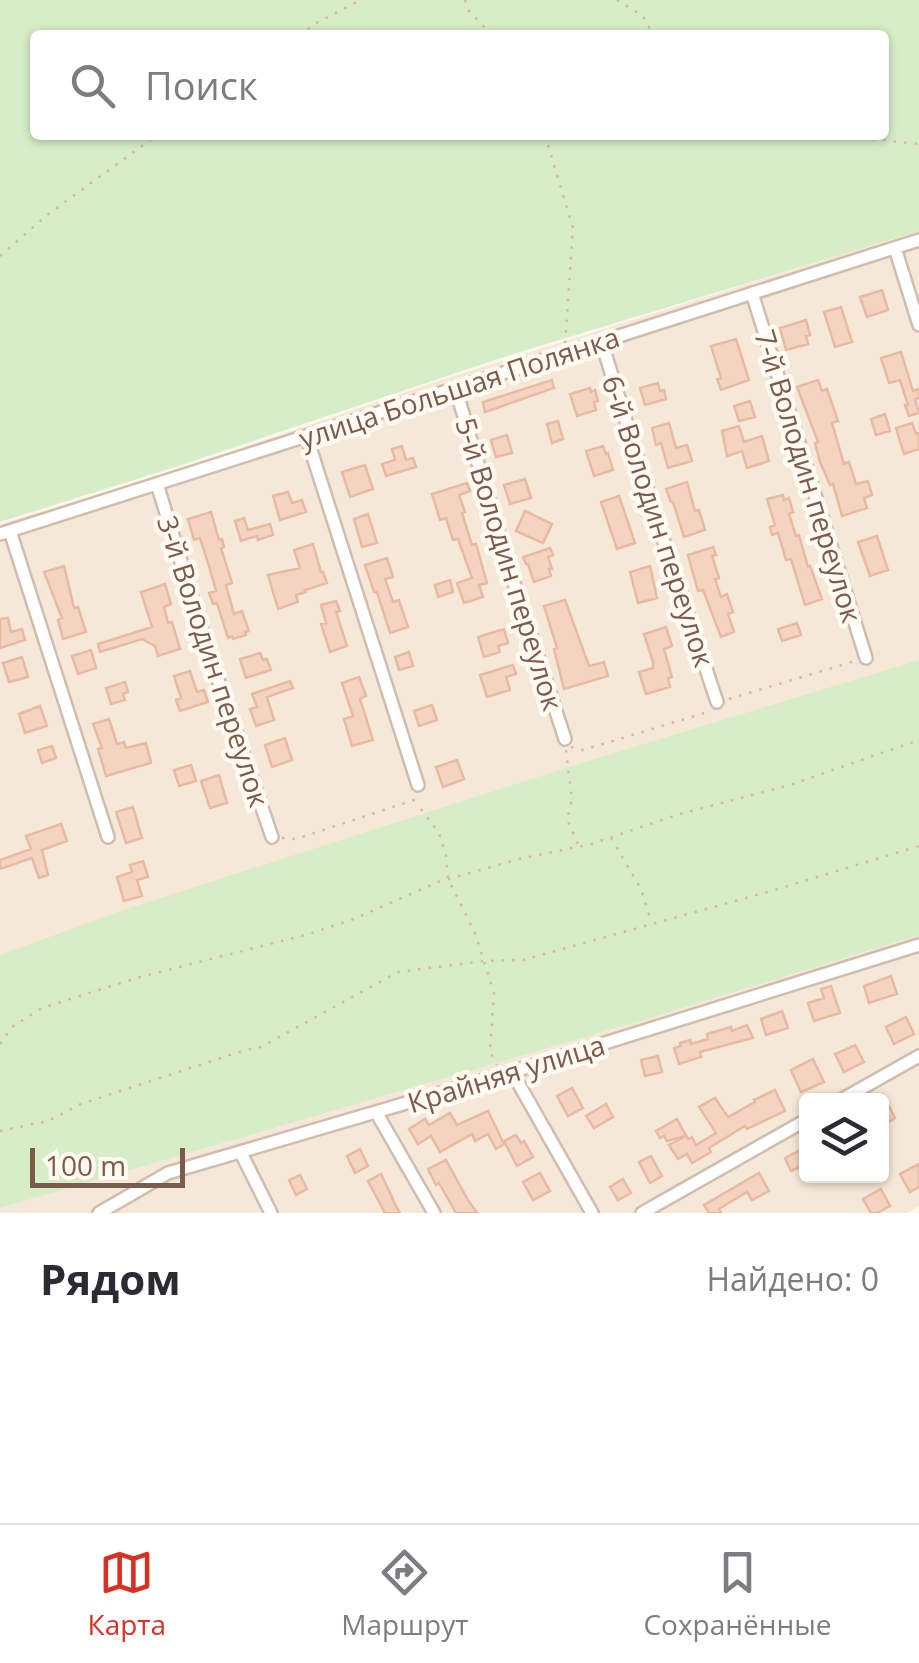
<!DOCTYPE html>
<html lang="ru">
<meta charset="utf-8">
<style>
:root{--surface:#fff;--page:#f7f7f7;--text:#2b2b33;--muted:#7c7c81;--line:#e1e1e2;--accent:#d93025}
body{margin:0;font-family:"Open Sans",sans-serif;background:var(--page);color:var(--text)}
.controls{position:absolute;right:30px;bottom:30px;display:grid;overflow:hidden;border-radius:10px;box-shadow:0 2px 8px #0004}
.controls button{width:90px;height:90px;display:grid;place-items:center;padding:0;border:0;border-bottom:2px solid var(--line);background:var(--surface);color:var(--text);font:50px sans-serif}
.scale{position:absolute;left:30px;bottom:25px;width:155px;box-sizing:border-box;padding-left:10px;border:5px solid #7b5b4c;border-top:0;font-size:28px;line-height:35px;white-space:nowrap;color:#7b5b4c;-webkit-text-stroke:8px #fffaf2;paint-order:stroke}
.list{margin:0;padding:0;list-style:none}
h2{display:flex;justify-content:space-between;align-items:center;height:130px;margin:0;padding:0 40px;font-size:42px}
h2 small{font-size:32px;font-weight:400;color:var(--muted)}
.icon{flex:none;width:55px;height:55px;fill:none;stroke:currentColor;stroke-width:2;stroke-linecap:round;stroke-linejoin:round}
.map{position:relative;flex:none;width:919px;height:1213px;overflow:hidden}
.search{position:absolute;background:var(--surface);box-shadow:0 2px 8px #0004;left:30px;right:30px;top:30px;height:110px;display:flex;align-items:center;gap:25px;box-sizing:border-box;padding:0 35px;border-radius:10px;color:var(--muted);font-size:38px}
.sheet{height:310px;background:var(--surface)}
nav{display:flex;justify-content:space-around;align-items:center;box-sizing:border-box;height:140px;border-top:2px solid var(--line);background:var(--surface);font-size:28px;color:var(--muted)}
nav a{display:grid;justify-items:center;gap:5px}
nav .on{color:var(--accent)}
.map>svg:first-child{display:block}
</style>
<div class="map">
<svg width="919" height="1213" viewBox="0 0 919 1213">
<rect width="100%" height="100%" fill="#fdf6eb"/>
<!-- residential -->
<path fill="#f6e8d9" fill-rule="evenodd" d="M919,230V1206L907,1213H0V524L156,477L441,380ZM806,1100H882V1176H806Z"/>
<!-- green -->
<path fill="#d7edc8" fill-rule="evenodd" d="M0,0H919V231L510,355L175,467L0,522ZM35,35H884V135H35Z
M919,660V935L640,1021L0,1208V955L120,911L575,765Z"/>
<!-- building -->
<path fill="#f4d4c1" stroke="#e7baa1" stroke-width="2.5" d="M882,290L888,310L867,317L860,297Z
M841,307L852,342L835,347L824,312Z
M806,320L810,335L806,336L808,344L786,350L780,328Z
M736,339L749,380L721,390L717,379L721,378L711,346Z
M901,352L913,391L919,389V398L915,399L919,413L909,416L905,405H908L900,380L889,383L881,358Z
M552,380L554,388L485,412L483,402Z
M818,380L822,391L827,389L838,421L832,423L844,464L849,462L856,484L868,481L872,495L864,498L867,508L842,516L833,484L830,485L820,462L815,443L818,442L797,387Z
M658,383L660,391L664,390L666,399L645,405L640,388Z
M590,388L591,392L595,390L598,401L594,402L596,410L577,416L570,394Z
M750,401L755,417L739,421L734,406Z
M885,414L890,431L876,435L871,419Z
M558,421L563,439L552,443L547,424Z
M669,423L676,448L687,445L692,461L668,468L661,443L656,445L652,428Z
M912,423L916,434L919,433V449L904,454L896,428Z
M739,426L744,442L762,436L769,461L747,468L742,451L727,456L722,431Z
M507,435L512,453L496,457L491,440Z
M402,446L406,460L413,458L416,467L386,476L382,464L395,460L392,449Z
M603,446L606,454L608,453L613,470L594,476L586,451Z
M365,465L373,489L350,497L342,472Z
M525,479L531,498L510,504L504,485Z
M687,482L695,511L699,510L705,530L684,537L673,502H671L666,489Z
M467,483L470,491L459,495L465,512L462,513L472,545L476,544L487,583L479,585L483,597L464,603L457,583L472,578L458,539L453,540L446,518L440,520L432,494Z
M288,492L292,503L302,500L306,512L280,520L273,496Z
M783,495L784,500L789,498L793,512L789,514L796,536L799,535L808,567L810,566L822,599L805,605L791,559L786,560L778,533L772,535L770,527L775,525L767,499Z
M619,496L635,543L617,549L601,502Z
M525,511L552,524L543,543L516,531Z
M211,512L219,540L222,539L224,547L221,548L232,583L226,585L234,614L242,611L249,631L245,632L246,635L233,639L232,636L228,638L217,603L213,604L209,593L216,591L209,566L200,538L194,540L188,519Z
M368,514L377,543L362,547L354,519Z
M244,518L248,530L270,524L273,535L258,540L257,536L241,541L235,521Z
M877,536L888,570L870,576L858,542Z
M313,544L321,572H323L327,583L305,590L306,592L296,595L298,602L278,609L268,575L300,568L294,550Z
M713,547L716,555L712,556L719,578L715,579L721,597L727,594L733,612L728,614L734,632L721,637L703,590L698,591L688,555Z
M550,548L553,555L548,557L552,569H549L551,576L534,582L528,564H526L523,557Z
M387,558L393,577L385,579L393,602L399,600L408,627L390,633L377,592H374L365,565Z
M64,566L74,608L78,607L86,632L63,639L58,620L62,618L44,572Z
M650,566L657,598L638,603L630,572Z
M450,580L453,592L438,597L435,585Z
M165,584L171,604L164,607L168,623L172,622L180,649L158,656L155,646L142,639L100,652L98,644L152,627L141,592Z
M565,600L589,666L604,662L608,676L564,689L554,649L557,648L544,606Z
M336,601L340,611L336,612L347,646L330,652L321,624L326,623L321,605Z
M8,618L11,632L22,629L25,640L0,648V619Z
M797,623L801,635L782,641L778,629Z
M666,627L672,646L664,649L672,677L668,678L670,687L646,694L639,672L653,668V662L644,634Z
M504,629L508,643L498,646L500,652L484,657L478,637Z
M91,650L96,668L78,674L72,656Z
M409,652L413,666L399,670L395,657Z
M260,653L263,660L267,659L271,670L246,678L240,659Z
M22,657L28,677L9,682L3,663Z
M513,665L516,674L506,677L510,690L487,697L480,675Z
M190,671L197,692L204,690L208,702L180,711L176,700L181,698L174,676Z
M359,677L366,696L360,699L373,740L352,746L344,719L353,716L342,683Z
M290,681L293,688L267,697L274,720L256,726L250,709L257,707L252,694Z
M125,682L128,692L123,694L125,700L111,704L106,688Z
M432,705L437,720L419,726L414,711Z
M40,706L47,726L25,733L19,714Z
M109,719L117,744L124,742L126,748L146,743L151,763L106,776L98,749L102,748L93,724Z
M285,738L292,760L272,767L265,745Z
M52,746L56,758L42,763L38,750Z
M457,760L464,779L443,787L436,767Z
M191,765L196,781L179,786L174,770Z
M219,775L227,803L210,808L201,781Z
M133,807L142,838L126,843L116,812Z
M61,824L67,841L42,850L48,875L39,878L32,858L0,869V860L31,849L26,836Z
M143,861L148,877L137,880L142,896L124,901L117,877L132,872L130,865Z
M891,976L897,994L869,1003L864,986Z
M831,986L840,1013L814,1021L808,1003L824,998L821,989Z
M782,1011L788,1028L766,1035L761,1019Z
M906,1017L914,1034L894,1044L886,1027Z
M747,1025L753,1038L700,1052L701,1057L679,1064L674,1048L681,1046L680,1043L690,1040L691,1044L708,1039L707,1034L731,1027L732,1031Z
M855,1045L864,1062L844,1072L835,1054Z
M658,1056L662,1072L645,1076L641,1060Z
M813,1059L824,1082L801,1092L791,1070Z
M572,1088L583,1108L568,1116L557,1096Z
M775,1090L785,1111L747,1129L745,1126L709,1148L711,1152L692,1163L687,1154L678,1159L669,1145L686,1136L667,1141L664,1136L660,1138L656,1131L677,1119L688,1139L692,1137L696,1145L716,1133L699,1107L715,1098L728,1117L755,1102L754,1100Z
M882,1093L895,1118L882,1126Z
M606,1104L613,1117L594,1128L586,1116Z
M488,1111L504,1144L496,1149L488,1134L475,1141L472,1134L440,1152L431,1136L418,1144L409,1129L425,1119L429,1125L450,1113L457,1125Z
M516,1135L521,1143L524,1141L533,1157L517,1166L504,1141Z
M806,1147V1164L791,1171L785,1158Z
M360,1149L368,1166L355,1173L347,1156Z
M651,1156L662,1176L650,1183L639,1162Z
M446,1160L468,1200L477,1213H456L439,1183L436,1185L428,1169Z
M919,1164V1187L910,1192L900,1174Z
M540,1173L550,1191L533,1200L523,1182Z
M759,1173L769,1191L752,1200L747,1192L719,1209L721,1213H709L704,1205Z
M381,1174L393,1199H392L400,1213H385L368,1181Z
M300,1175L307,1189L296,1195L289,1180Z
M623,1179L631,1193L618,1200L610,1187Z
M881,1189L890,1206L877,1213H871L863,1199Z"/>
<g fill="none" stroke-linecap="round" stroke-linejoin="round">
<defs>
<path id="street" d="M895,248L919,325
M752,293L866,658
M601,340L657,521L717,702
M456,390L511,574L565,739
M307,438L418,785
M157,484L213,665L272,837
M10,531L108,837
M0,534L919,240
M512,1072L592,1213
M841,1100L919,1056
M376,1112L434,1213
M241,1153L271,1213
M99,1213L168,1173L512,1072L919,945
M642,1213L806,1120"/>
</defs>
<!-- street casing -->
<use href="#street" stroke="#d1bdaf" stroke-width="16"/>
<!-- path -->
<path stroke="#dab7a3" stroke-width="2.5" stroke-dasharray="2.5 8" stroke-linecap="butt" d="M465,0L469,11L492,35
M617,0L643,16L653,35
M299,35L318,22L361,0
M545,135L573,228L565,344
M831,135L919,144
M0,256L47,215L157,135
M729,699L855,661
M571,747L583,750L711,711
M566,750L572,800L567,819L579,847
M421,809L439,833L446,856L448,879L475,933L494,993L490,1051L497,1065
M282,838L296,839L414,800L415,796
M611,838L641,889L651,921
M0,1044L12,1027L42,1008L140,977L309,934L354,919L438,882L519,859L591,844L680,814L790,785L919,740
M0,1131L48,1121L81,1104L242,1051L261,1047L398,972L484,961L523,960L778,889L919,846"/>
<!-- street -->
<use href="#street" stroke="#fff" stroke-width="11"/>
</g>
<g text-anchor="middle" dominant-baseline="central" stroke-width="9" stroke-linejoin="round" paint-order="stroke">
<!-- street labels -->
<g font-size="28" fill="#7b5b4c" stroke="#fffaf2">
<text transform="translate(459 387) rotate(-18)">улица Большая Полянка</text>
<text transform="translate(809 476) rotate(73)">7-й Володин переулок</text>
<text transform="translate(659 521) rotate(72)">6-й Володин переулок</text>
<text transform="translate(510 564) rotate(73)">5-й Володин переулок</text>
<text transform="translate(214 661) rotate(72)">3-й Володин переулок</text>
<text transform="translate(506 1073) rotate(-17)">Крайняя улица</text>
</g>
</g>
</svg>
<div class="controls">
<button><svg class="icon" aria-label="layers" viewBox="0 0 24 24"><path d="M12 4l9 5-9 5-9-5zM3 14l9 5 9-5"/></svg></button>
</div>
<div class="scale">100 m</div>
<div class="search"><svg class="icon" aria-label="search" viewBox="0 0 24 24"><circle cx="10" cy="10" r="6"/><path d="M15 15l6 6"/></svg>Поиск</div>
</div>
<section class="sheet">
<h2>Рядом<small>Найдено: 0</small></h2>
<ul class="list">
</ul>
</section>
<nav>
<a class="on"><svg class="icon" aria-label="map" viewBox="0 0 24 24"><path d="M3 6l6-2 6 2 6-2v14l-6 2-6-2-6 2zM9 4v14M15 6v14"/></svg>Карта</a>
<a><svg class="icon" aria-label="directions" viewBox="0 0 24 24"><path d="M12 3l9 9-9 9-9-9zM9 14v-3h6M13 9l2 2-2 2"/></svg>Маршрут</a>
<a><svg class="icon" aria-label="saved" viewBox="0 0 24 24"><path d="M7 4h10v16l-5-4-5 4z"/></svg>Сохранённые</a>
</nav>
